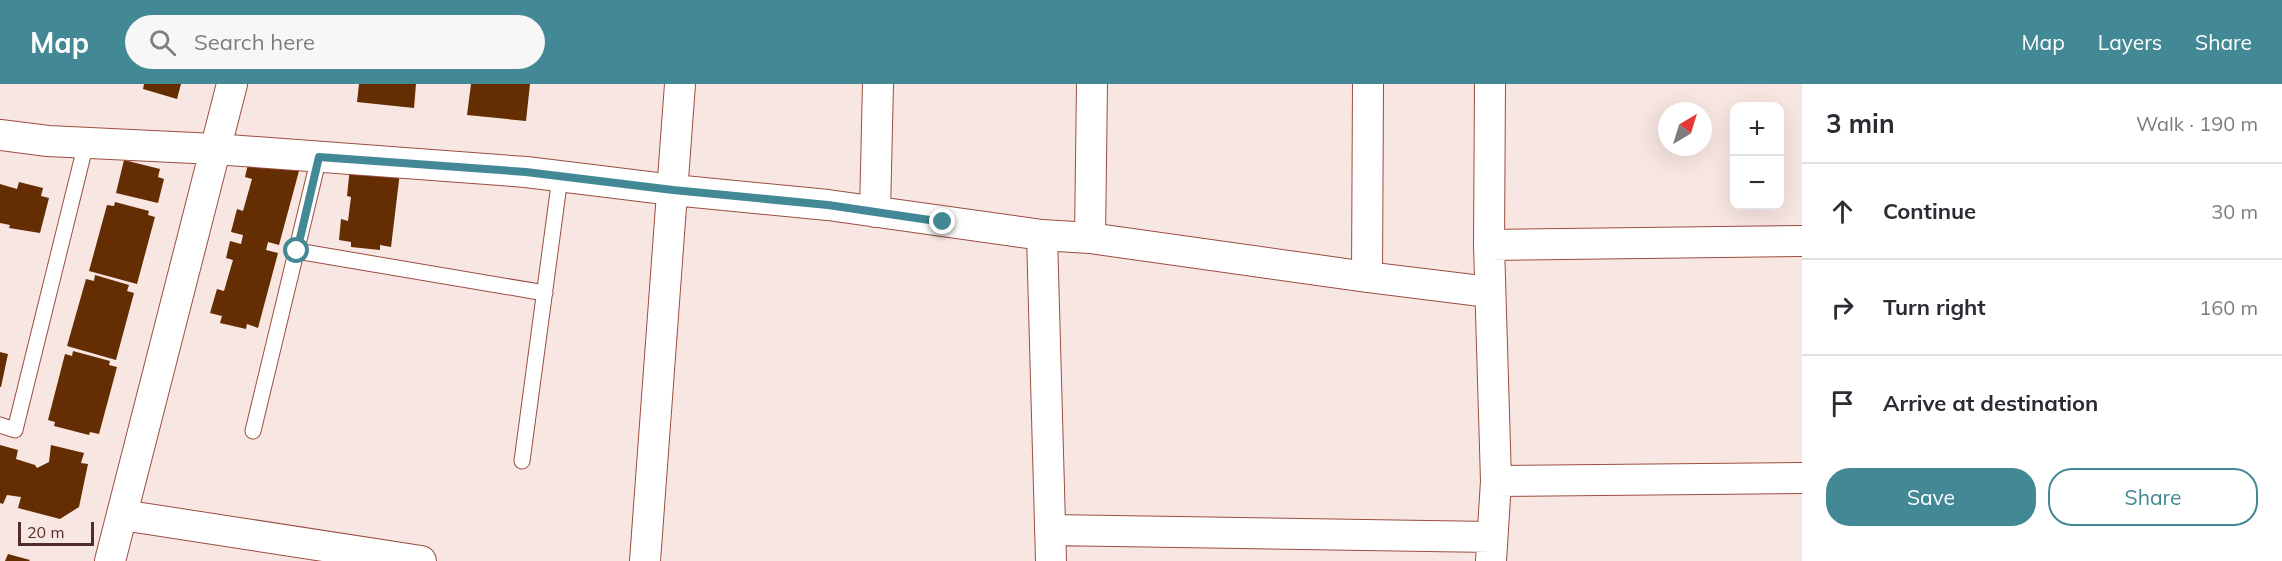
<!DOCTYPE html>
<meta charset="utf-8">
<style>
:root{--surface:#fff;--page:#f7f7f7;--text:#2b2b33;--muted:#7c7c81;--line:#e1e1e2;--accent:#438895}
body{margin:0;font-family:Mulish,sans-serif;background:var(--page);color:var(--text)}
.controls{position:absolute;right:18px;top:18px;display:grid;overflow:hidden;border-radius:12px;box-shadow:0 6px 24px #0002}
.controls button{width:54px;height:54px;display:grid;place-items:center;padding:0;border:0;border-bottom:2px solid var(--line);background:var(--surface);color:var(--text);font:30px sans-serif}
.compass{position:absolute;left:1658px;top:18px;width:54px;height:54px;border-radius:50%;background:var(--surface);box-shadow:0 6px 24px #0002;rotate:38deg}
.scale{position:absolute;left:18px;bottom:15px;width:76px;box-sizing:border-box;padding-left:6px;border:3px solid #512e28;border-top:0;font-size:16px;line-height:21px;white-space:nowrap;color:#512e28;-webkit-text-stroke:4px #f8e6e2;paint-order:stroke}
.stop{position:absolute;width:18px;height:18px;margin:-14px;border:4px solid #438895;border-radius:50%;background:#fff}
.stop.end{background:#438895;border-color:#fff;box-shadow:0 2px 6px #0008}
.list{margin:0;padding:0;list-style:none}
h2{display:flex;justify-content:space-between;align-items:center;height:78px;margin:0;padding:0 24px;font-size:26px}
h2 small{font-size:20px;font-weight:400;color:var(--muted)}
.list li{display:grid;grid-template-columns:39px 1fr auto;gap:18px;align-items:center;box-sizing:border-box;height:96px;padding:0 24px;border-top:2px solid var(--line)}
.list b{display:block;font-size:22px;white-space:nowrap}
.list em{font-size:20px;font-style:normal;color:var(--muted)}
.actions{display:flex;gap:12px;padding:18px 24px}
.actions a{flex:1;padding:14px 0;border:2px solid var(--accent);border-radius:24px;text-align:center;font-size:21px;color:var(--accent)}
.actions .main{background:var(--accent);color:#fff}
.icon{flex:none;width:33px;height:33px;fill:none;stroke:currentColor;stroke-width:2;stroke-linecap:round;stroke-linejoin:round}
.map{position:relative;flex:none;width:1802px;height:477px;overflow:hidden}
header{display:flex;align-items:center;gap:36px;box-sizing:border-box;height:84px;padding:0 30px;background:var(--accent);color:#fff}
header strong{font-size:28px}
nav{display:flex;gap:33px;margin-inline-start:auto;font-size:21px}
.search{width:420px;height:54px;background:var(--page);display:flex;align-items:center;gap:15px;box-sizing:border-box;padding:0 21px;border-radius:33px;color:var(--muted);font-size:22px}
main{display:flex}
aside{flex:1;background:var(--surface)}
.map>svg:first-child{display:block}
</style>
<header>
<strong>Map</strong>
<div class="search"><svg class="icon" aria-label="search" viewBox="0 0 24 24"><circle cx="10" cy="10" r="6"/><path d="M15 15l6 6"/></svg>Search here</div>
<nav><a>Map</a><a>Layers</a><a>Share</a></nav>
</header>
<main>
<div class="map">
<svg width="1802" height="477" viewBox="0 0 1802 477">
<rect width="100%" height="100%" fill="#f8e6e2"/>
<!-- building -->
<path fill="#642d02" d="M144,0H181L177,15L143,5Z
M359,0H416L414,24L357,18Z
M471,0H530L526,37L467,31Z
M124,76L160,85L158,93L164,95L158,119L116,109Z
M249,76L299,87L279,161L268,158L266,166L278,169L258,244L247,240L246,245L220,239L222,232L210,229L217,205L224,207L233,176L226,174L230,157L241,160L243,151L231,148L237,125L243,127L252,95L245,93Z
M350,83L400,88L391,163L380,161V166L351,163V158L339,156L341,135L348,137L351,113L347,112Z
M19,98L43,104L41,112L49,114L40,149L9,144L10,141L0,139V100L17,105Z
M115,118L149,127L148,131L155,133L137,200L89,187L107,121L114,122Z
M95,191L129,201L127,207L134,209L116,276L67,262L86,195L94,197Z
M73,267L110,277L109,281L117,283L99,350L90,348L89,351L54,342L55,338L48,336L65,270L72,272Z
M0,268L8,270L1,303H0Z
M0,361L18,366L16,375L35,381L37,384L49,378L51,361L84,369L81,379L88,380L79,423L60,435L18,424L21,413L7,411L3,420L0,419Z
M8,470L30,476L29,477H5Z"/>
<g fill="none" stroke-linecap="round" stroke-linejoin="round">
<defs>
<path id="lane" d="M297,167L545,209
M0,341L15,346L86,59
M253,347L319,73
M522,377L560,93"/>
<path id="street" d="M1490,0L1489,161L1496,397L1491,477
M0,51L48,57L215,65L526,88L673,106L828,121L1042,151L1090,154L1367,193L1489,208
M875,128L878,0
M1042,151L1051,477
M1090,154L1092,0
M1489,161L1802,157
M1367,193L1368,0
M1496,397L1802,394
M122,431L421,477
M1050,446L1491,453
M110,477L232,0
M645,477L680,0"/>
</defs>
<!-- lane casing -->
<use href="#lane" stroke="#9a4e40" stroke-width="17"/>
<!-- street casing -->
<use href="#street" stroke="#9a4e40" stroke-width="32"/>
<!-- lane -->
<use href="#lane" stroke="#fff" stroke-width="15"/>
<!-- street -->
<use href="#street" stroke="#fff" stroke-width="30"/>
</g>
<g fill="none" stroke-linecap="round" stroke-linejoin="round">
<!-- route -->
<path stroke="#438895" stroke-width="8" d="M297,167L319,73L526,88L673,106L828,121L943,138"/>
</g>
</svg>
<div class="controls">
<button>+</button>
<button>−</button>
</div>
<svg class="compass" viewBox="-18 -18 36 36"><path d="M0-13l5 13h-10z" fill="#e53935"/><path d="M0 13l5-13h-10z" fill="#7c7c81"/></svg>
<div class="scale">20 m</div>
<div class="stop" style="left:297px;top:167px"></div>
<div class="stop end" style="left:943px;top:138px"></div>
</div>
<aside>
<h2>3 min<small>Walk · 190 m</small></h2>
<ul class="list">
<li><svg class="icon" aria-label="ahead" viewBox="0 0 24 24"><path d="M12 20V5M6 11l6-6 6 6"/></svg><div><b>Continue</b></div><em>30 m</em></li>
<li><svg class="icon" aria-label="right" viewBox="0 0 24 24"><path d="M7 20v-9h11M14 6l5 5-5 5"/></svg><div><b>Turn right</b></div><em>160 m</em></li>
<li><svg class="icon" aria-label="arrive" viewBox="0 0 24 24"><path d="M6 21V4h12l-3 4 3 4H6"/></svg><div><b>Arrive at destination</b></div></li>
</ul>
<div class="actions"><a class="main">Save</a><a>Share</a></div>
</aside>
</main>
